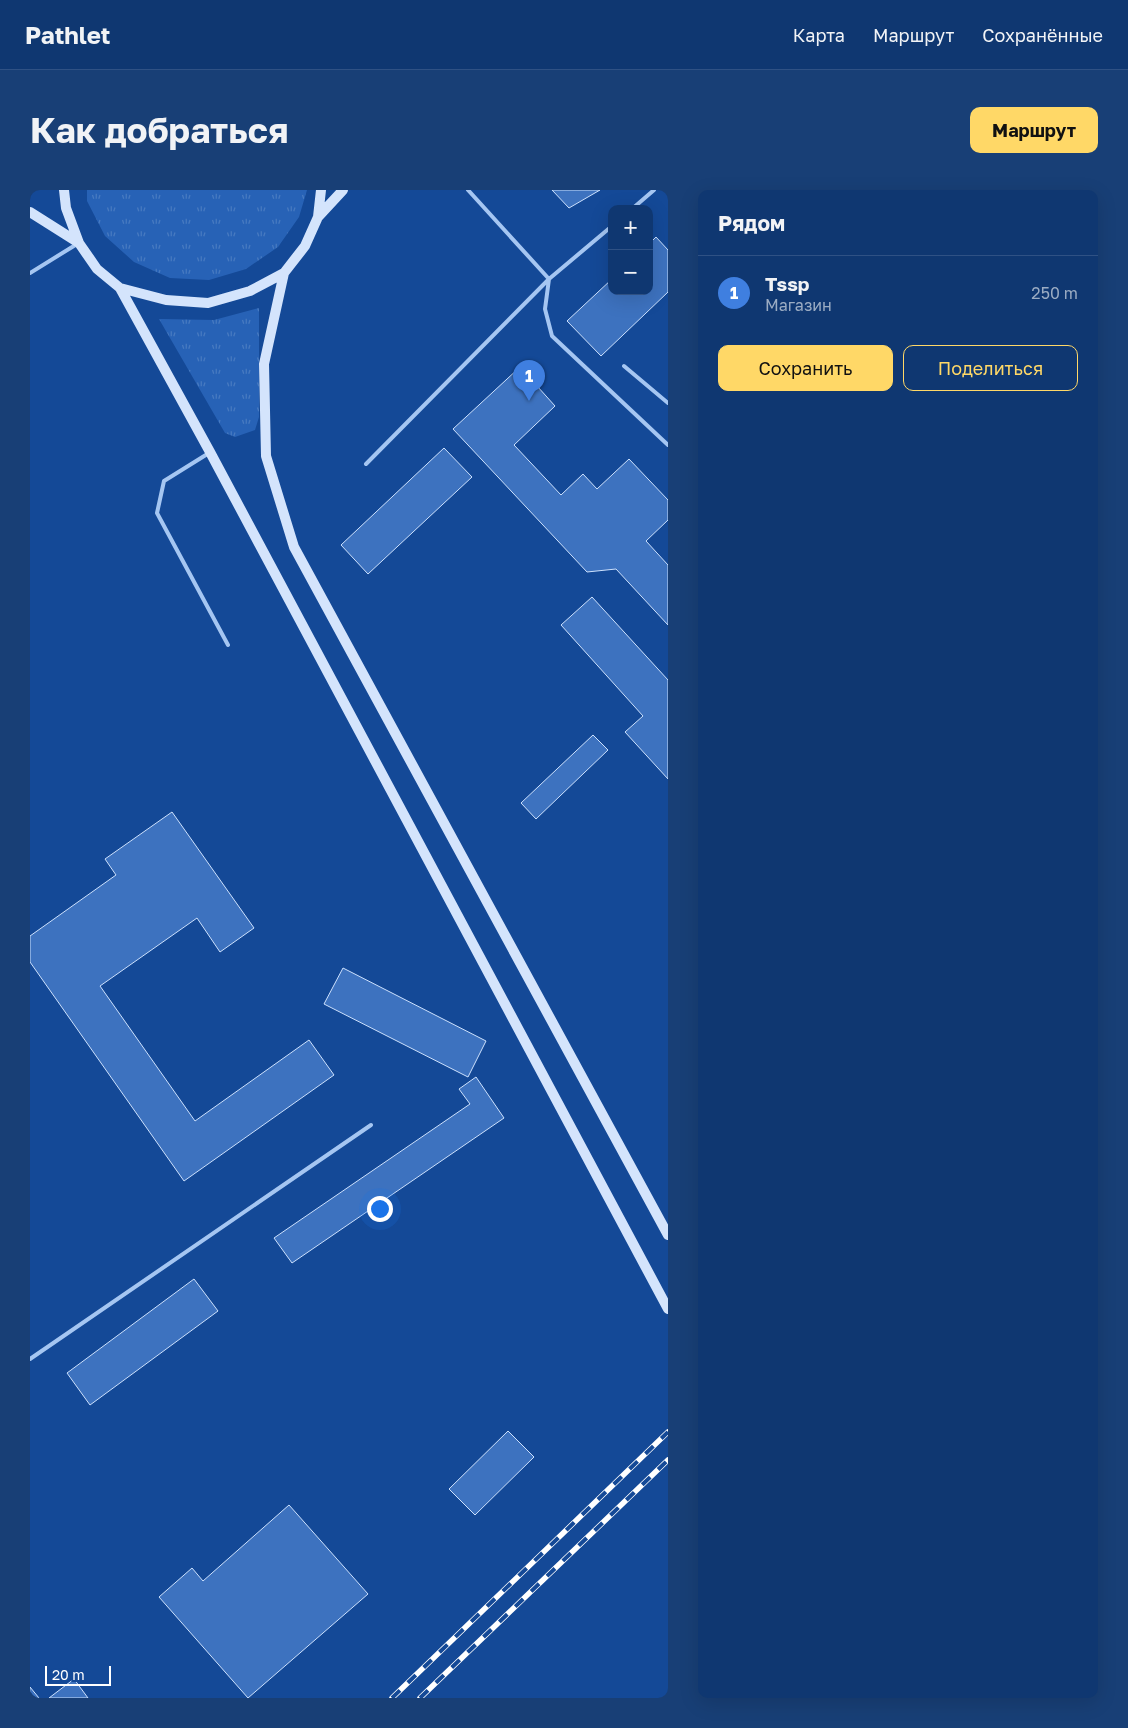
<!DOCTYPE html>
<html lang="ru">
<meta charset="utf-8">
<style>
:root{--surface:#0f3771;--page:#183f76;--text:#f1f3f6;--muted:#9bacc3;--line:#2f5184;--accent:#ffd867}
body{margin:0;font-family:"Golos Text",sans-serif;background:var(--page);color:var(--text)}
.controls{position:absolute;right:15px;top:15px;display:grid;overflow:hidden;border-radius:10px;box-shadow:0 5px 20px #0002}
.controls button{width:45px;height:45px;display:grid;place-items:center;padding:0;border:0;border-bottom:1px solid var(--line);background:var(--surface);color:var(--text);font:25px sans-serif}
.scale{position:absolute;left:15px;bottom:12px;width:66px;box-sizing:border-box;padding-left:5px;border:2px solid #fff;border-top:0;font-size:14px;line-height:18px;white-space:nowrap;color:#fff;-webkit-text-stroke:4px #144997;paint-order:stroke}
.you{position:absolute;left:349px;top:1018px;width:18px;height:18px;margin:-12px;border:4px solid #fff;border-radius:50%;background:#1a73e8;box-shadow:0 0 0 8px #1a73e833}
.badge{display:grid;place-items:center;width:32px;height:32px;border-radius:50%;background:var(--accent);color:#fff;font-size:16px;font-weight:700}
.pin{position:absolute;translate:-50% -41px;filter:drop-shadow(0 1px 2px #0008)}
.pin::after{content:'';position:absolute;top:26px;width:18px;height:15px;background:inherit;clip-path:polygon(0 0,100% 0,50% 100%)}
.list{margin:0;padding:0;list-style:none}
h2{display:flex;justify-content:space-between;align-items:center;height:65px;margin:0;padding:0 20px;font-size:21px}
h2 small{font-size:16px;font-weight:400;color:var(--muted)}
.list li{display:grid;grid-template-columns:32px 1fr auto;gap:15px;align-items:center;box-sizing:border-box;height:75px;padding:0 20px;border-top:1px solid var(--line)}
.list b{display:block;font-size:19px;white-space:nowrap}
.list p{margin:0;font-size:16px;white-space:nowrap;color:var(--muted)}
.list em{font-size:16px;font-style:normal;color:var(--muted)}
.actions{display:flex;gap:10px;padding:15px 20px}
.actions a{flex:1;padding:11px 0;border:1px solid var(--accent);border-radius:10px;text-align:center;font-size:18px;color:var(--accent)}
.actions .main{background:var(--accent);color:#111}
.map{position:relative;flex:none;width:638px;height:1508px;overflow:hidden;border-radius:10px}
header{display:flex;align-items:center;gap:30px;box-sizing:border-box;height:70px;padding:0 25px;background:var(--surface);border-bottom:1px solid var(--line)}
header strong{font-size:24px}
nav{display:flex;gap:28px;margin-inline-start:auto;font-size:18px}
.intro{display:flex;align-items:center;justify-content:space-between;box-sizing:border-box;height:120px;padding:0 30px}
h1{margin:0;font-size:35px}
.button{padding:12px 22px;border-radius:10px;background:var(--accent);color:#111;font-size:18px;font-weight:700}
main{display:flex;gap:30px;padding:0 30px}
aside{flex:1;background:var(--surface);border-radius:10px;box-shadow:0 5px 20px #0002}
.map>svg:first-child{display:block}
</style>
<header>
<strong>Pathlet</strong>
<nav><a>Карта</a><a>Маршрут</a><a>Сохранённые</a></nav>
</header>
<div class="intro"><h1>Как добраться</h1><a class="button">Маршрут</a></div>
<main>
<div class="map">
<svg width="638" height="1508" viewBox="0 0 638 1508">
<defs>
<pattern id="grass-tufts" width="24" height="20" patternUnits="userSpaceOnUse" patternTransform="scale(1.25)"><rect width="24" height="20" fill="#2762b6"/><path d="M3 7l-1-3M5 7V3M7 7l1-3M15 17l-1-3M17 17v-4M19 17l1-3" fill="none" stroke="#477ac1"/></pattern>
</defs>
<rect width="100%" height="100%" fill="#144997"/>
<!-- grass -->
<path fill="url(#grass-tufts)" d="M57,0H277L269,27L248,57L216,79L179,90L140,88L104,72L75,46L57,11Z
M229,118V227L225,240L205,247L195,243L129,129L184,130Z"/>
<!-- building -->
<path fill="#3d72bf" stroke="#cde1fd" d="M522,0H570L539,18Z
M626,47L638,60V102L571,166L537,131L582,89V101H619V54Z
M490,177L525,216L484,255L531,305L553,284L567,299L599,269L638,310V330L616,351L638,375V435L586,379L557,382L423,239Z
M414,258L442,287L338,384L311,355Z
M562,407L638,490V589L595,542L613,526L531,435Z
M563,545L578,560L506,629L491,613Z
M142,622L224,738L190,762L167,728L70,796L165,931L279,850L304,885L154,991L0,772V746L86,685L75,669Z
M313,778L456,851L438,887L294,814Z
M446,887L474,928L262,1073L244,1048L440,914L429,899Z
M164,1089L188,1121L60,1215L37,1183Z
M478,1241L504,1267L445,1325L419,1299Z
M259,1315L338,1404L218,1508L129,1407L162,1378L173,1391Z
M44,1489L58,1508H19Z
M0,1497L9,1508H0Z"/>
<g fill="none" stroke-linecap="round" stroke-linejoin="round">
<!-- service -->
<path stroke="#a5c6f2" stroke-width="4" d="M438,0L519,89L515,119L522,146L638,255
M602,19L624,0
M0,83L47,54
M594,176L638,213
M179,263L134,291L127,323L198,455
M336,274L519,89L582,36
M0,1169L341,935"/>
<!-- secondary -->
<path stroke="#d4e4fc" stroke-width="10" d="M34,0L36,18L49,53L67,79L90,98L136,110L178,113L220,101L254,83L275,56L288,27L291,0
M0,22L49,53
M288,27L313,0
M254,83L234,174L236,266L264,357L638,1045
M90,98L180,262L638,1119"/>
<defs>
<path id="rail" d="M362,1508L638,1242
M390,1508L638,1270"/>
</defs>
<!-- rail casing -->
<use href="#rail" stroke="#fff" stroke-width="5.5"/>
<!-- rail -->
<use href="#rail" stroke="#144997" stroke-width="4" stroke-dasharray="11" stroke-linecap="butt"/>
</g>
</svg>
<div class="controls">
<button>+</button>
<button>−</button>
</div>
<div class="scale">20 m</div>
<div class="you"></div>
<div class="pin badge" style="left:499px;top:211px;background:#3f7fe0">1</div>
</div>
<aside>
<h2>Рядом<small></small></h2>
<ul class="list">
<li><span class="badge" style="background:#3f7fe0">1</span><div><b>Tssp</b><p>Магазин</p></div><em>250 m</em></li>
</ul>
<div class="actions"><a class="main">Сохранить</a><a>Поделиться</a></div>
</aside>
</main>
